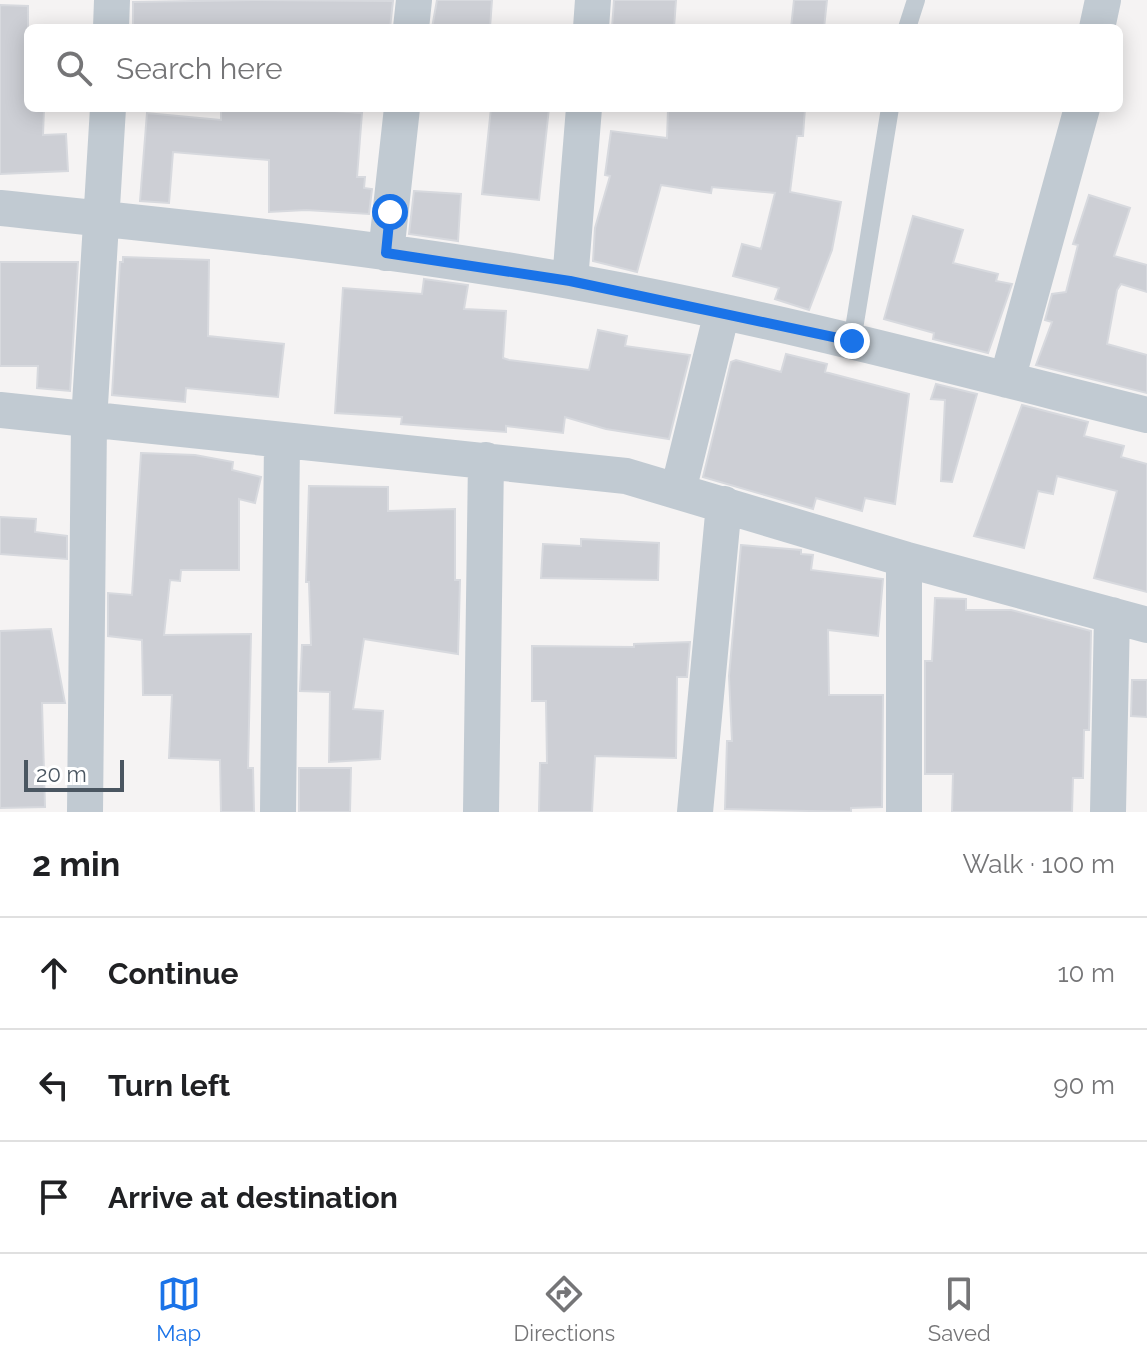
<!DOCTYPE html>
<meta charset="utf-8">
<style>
:root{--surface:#fff;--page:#f6f6f6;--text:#202124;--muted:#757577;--line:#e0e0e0;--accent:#1a73e8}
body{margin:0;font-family:Raleway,sans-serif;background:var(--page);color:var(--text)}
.scale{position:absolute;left:24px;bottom:20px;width:100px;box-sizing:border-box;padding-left:8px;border:4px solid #4a5661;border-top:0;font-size:22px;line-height:28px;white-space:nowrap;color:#4a5661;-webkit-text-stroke:6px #fff;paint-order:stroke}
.stop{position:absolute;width:24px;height:24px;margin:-18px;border:6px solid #1a73e8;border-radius:50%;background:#fff}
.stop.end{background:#1a73e8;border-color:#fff;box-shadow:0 2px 8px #0008}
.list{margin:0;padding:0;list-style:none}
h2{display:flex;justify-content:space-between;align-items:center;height:104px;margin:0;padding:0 32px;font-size:34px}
h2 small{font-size:26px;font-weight:400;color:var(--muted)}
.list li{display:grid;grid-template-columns:52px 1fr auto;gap:24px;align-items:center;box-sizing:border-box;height:112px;padding:0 32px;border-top:2px solid var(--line)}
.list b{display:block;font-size:30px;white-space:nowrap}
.list em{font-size:26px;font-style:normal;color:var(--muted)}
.icon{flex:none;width:44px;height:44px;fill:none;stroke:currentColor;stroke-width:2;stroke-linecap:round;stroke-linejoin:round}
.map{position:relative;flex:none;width:1147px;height:812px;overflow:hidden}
.search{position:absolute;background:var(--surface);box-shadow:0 4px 20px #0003;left:24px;right:24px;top:24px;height:88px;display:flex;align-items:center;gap:20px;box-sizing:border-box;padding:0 28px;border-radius:12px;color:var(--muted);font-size:30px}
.sheet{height:440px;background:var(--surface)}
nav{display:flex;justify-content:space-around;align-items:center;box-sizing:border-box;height:112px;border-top:2px solid var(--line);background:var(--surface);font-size:22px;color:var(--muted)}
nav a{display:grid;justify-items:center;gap:4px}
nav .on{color:var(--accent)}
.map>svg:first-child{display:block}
</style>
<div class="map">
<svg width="1147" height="812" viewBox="0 0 1147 812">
<rect width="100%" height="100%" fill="#f5f3f3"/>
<!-- building -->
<path fill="#cdcfd5" stroke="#d7d9de" stroke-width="2" d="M255,0L393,1L390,28H133V2Z
M437,0H492L490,28H432Z
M614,0H676L674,28H612Z
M794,0H827L824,28H791Z
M0,5L28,6V108H44L43,135L66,134L68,171L0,174Z
M221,108H294L362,113L357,177H365L364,188L372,189L369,214L306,210L269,212V160L173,152L169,203L140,201L147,113L221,120Z
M491,108H549L539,200L482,194Z
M710,108H805L803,136H797L790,192L841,202L832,250L809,310L775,299L779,288L733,276L742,244L761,249L775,193L712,187L711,193L661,185L637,272L593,261L595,228L610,176L605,175L611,131L667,138L668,110L710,111Z
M414,191L461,194L458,241L409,234Z
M1089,195L1130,208L1114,256L1147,265V292L1121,284L1117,290L1107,344L1147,355V393L1036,365L1052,322L1045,320L1052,294L1066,292L1078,245L1073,244Z
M913,216L963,230L953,263L998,274L996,281L1012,284L988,353L933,339L934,333L884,319Z
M123,257L209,260L208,336L284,344L278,397L186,388L185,402L112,395L120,262H123Z
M0,262H78L70,391L37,388L38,366H0Z
M424,279L468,285L464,309L506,311L503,358L509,360L589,370L598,330L627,336L625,346L690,355L669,439L606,429L565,417L563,433L506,426V432L401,424L402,417L335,413L343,288L422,294Z
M786,354L827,364L825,372L909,394L895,504L865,498L862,511L816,498L813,509L703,477L731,362L736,360L781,372Z
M936,384L977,394L952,482L941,481L945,400L931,399Z
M1022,405L1088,422L1084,436L1124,446L1121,457L1147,464V592L1094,578L1117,491L1057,476L1053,494L1038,491L1024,548L974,536Z
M141,453L195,455L233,462L232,470L261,477L255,503L239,499V570H181L180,581L170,580L164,635L251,634L248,768H253L254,812H221L220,760L169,758L172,695H143L142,640L108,636V593L132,595Z
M309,486L388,487V511L455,509V580H460L458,654L364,639L353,709L383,711L380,759L329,762L330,692L300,691L302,645H311L309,582H306Z
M0,517L36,519L35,532L67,536V559L0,554Z
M581,539L659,543L658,580L541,578L543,544L581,546Z
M741,545L801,550V554L813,555L811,570L883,579L878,636L828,630L829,695H883L882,807L851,808V812L725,809L727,741H732L729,676Z
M935,598L966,599V610H1011L1091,631L1089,730H1084L1083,778H1073L1072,812H952L953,774H925V661H932Z
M51,629L65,703H42L45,807L0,808V631Z
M690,642L687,677H677L676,758L595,756L592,812H539L540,763H547L546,701H532V646L634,647V644Z
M1132,680H1147V717L1131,716Z
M299,768H351L350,812H299Z"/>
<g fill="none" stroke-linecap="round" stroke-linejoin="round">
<!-- service -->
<path stroke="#c1cad2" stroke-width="18" d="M907,28L916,0
M852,341L890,108"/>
<!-- minor -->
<path stroke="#c1cad2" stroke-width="36" d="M111,28L112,0
M411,28L414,0
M591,28L593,0
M1097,28L1103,0
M0,208C190,228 382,247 570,281C764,316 955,367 1147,415
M386,253L402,108
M570,281L584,108
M1007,380L1082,108
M0,410L626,476L904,559L1147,625
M678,491L722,312
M904,559V812
M85,812L89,421L108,108
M278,812L282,441
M481,812L486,460
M695,812L724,504
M1108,812L1112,615"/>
</g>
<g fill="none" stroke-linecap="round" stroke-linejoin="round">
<!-- route -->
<path stroke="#1a73e8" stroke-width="10" d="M390,212L386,253L570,281L852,341"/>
</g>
</svg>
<div class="scale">20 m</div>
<div class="stop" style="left:390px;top:212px"></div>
<div class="stop end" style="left:852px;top:341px"></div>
<div class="search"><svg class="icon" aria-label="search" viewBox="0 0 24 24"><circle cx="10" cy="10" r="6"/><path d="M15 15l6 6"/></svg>Search here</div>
</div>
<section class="sheet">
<h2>2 min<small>Walk · 100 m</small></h2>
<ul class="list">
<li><svg class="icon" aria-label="ahead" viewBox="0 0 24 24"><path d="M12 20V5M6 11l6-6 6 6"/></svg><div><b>Continue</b></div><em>10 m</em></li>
<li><svg class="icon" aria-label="left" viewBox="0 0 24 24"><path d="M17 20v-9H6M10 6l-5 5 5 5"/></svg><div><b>Turn left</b></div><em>90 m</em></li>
<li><svg class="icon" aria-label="arrive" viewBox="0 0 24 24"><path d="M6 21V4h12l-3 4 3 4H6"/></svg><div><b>Arrive at destination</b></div></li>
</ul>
</section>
<nav>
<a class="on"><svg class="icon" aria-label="map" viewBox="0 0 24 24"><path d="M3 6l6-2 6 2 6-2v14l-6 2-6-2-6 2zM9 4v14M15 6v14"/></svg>Map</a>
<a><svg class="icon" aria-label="directions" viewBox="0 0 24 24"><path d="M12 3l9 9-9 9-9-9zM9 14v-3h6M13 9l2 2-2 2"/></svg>Directions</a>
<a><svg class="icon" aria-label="saved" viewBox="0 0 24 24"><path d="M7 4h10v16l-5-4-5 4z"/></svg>Saved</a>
</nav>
